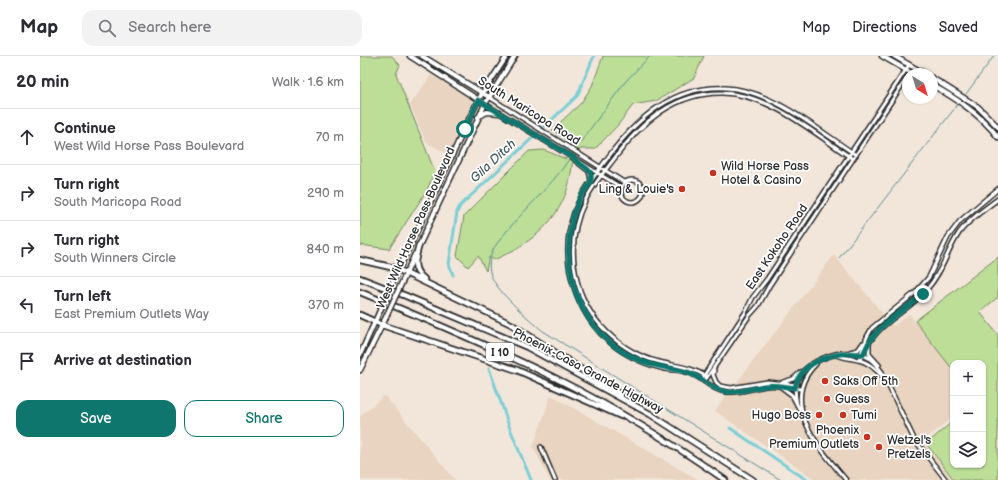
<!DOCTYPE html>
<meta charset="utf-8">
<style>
:root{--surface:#fff;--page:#f2f2f3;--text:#2b2b33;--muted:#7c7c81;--line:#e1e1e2;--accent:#0f766e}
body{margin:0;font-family:"Balsamiq Sans",sans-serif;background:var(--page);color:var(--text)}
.controls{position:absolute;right:12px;bottom:12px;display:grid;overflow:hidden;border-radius:8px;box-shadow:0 1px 3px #0004}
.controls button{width:36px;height:36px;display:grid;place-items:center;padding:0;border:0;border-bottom:1px solid var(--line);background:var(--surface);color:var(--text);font:20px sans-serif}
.compass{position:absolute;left:542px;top:12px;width:36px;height:36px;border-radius:50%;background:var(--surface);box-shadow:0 1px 3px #0004;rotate:142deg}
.stop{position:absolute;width:12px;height:12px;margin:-9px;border:3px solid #0f766e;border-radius:50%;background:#fff}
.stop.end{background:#0f766e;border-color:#fff;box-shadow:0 1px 4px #0008}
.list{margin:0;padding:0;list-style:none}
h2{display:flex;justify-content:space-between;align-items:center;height:52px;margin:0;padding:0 16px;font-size:17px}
h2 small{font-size:13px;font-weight:400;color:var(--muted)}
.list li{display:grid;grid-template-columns:26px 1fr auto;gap:12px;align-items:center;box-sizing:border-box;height:56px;padding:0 16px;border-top:1px solid var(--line)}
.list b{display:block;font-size:15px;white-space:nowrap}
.list p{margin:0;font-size:13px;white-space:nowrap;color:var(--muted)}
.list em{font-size:13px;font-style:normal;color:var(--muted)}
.actions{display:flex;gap:8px;padding:12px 16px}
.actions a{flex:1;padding:9px 0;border:1px solid var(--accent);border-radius:12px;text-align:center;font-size:14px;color:var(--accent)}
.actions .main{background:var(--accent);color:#fff}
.icon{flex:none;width:22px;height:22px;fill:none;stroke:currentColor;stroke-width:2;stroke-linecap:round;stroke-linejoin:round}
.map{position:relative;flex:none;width:638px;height:424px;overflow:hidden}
header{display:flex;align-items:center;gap:24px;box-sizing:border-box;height:56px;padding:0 20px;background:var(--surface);border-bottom:1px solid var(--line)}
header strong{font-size:19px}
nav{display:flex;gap:22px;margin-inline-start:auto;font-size:14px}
.search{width:280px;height:36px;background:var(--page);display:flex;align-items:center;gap:10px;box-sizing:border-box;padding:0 14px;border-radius:12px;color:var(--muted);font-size:15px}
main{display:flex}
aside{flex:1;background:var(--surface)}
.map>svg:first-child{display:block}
</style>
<header>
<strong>Map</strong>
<div class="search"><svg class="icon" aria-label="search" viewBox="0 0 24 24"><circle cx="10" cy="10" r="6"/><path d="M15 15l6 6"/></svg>Search here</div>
<nav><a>Map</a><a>Directions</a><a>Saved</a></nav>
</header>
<main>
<aside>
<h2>20 min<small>Walk · 1.6 km</small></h2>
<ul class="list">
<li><svg class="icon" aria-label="ahead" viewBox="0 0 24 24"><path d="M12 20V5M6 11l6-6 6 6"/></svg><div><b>Continue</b><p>West Wild Horse Pass Boulevard</p></div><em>70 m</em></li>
<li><svg class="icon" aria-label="right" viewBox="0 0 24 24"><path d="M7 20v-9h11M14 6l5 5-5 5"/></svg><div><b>Turn right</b><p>South Maricopa Road</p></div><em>290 m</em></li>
<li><svg class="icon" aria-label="right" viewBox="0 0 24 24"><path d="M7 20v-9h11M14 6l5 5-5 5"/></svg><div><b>Turn right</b><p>South Winners Circle</p></div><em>840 m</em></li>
<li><svg class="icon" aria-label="left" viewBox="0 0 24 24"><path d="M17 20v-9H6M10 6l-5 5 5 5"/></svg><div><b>Turn left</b><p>East Premium Outlets Way</p></div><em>370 m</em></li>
<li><svg class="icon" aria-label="arrive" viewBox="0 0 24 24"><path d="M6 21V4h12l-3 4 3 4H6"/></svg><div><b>Arrive at destination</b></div></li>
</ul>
<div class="actions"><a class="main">Save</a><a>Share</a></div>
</aside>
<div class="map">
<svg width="638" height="424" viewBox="0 0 638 424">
<rect width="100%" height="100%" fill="#f2e6da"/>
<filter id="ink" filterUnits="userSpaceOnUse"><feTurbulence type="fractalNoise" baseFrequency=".025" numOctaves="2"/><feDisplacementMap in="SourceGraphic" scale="8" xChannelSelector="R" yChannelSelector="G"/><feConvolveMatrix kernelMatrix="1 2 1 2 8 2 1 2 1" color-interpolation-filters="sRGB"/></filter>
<g filter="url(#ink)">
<!-- built -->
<path fill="#e8d4c0" d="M71,19L108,41L112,47L89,99L66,86L50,49Z
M474,199L533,270L549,258L593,314V361L563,385L592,424H456L355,355Z
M25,339V340L95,424H0V360Z
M191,339L339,424H190L173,391Z"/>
<!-- green -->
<path fill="#bcde97" stroke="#748461" d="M0,0H32L40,9L36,18L75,116L67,134L29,193L0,189Z
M243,0H344L334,22L296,45L273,49L258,69L235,93H220C217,98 212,105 212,110C211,119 210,124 207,134C195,170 167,189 134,204L129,201L126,215L118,200L108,211L97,200L104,160L169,95L184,94L206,103L214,89L192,74L221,47L232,30Z
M638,201V241L620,256L638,279V424H594L568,390L571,384L593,365V409H623V307H593V314L555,265Z"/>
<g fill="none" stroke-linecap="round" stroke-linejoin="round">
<!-- stream -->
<path stroke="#5c8d92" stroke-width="1" d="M606,38L634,0
M211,99L265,26L290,0
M210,102C189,134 158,158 136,189C131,195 128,208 130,216C133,233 169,263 183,275L421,424
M479,202L598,48"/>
<!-- canal -->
<path stroke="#7dced6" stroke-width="3" d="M93,219L89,208L97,156L100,150L217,40L234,0
M129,312L149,370L171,424
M370,372L447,424"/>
<defs>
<path id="minor" d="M129,41L265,127
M125,48L262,132
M216,105L229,115L231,124
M261 135a11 11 0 1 1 22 0a11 11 0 1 1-22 0Z
M509,286V298L519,309
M490,296L498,294L503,287
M476,299C498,306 504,300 522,320
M499,303L507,281L512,272L556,236L569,221L588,181L600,165L638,133
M501,303C516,264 543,261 567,233C582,217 587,195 599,177C609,163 625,153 638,143
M456,308C417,346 460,393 486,424
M354,314L353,319L356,326L360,330L371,332L407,326L437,329
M343,321L385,257L393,241L407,223L549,9
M347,321C330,310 318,311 299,306C277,301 256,287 241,270C211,236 205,186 225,145C232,130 244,116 254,103C281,66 315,36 363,37C410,38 455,78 493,103
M346,323L389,260L398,250L409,230L548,20
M423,326L433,323L441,316
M420,330L432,339L442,358
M440,333C429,331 417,328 405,330C393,332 380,337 367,336C352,335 343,322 330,317C322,314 313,314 305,313C291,310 276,304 263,296C218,267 197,208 214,157C222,135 236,118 249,100C278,61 315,29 366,32C412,34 458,74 496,99
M437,349C436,342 434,334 436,327C444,305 481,291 503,299C511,302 517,309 522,316L554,383L586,424
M181,391L195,424"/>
<path id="major" d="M50,0L125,48
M62,0L129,41
M522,0L553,18
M534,0L565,18
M572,22L618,51L638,71
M572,29C597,43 620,58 638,81
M118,61L127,56L140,57
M58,192L125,48L155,0
M38,215L118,44L147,0
M44,222L55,198
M0,299L18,259
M0,314L25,263"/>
<path id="highway" d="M59,189C55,203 51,213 64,223
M0,204L35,212L151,268L261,339
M0,222L46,240L167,291L290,358L393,424
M0,236C66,263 132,291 197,323C255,352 312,387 365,424
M0,259L22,269L157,314L261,360"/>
</defs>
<!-- minor casing -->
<use href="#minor" stroke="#2b2b2b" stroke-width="6"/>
<!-- major casing -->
<use href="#major" stroke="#2b2b2b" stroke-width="7"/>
<!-- highway casing -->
<use href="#highway" stroke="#2b2b2b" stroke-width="8"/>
<!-- minor -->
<use href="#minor" stroke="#fff" stroke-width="3"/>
<!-- major -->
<use href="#major" stroke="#fff" stroke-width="4"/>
<!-- highway -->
<use href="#highway" stroke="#fff" stroke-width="4.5"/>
<defs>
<path id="major-bridge" d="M18,259L36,219
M25,263L44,222"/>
</defs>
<!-- major-bridge casing -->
<use href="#major-bridge" stroke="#2b2b2b" stroke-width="7" stroke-linecap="butt"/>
<!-- major-bridge -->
<use href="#major-bridge" stroke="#fff" stroke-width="4"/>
</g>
</g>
<g fill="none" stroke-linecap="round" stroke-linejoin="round" filter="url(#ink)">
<!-- route -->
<path stroke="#0f766e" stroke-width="5" d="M105,73L118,44L214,102C218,108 226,110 230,116C232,119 231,122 231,125C229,130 224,135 221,140C215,151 212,163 210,175C202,228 228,283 279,304C296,312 313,311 329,317C342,321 352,334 366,336C379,337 393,332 405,330C416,328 425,331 435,332C440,304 479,294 503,299C515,268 540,259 563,238"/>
</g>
<!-- markers -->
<g fill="#c8321e" stroke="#fff" stroke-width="1.5">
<circle cx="353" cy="117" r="4"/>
<circle cx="322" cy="133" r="4"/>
<circle cx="465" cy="325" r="4"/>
<circle cx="467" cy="343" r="4"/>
<circle cx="459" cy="359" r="4"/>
<circle cx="483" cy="359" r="4"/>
<circle cx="507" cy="381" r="4"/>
<circle cx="519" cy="391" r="4"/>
</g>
<g text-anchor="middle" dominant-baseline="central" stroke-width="3.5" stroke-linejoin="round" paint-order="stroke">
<!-- shield labels -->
<rect fill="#fff" stroke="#6b6b6b" stroke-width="1" x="126" y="287" width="28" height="18" rx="3"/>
<g font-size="11" font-weight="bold" fill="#2b2b2b">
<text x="140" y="296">I 10</text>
</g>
<!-- street labels -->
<g font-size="12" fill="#2b2b2b" stroke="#fff">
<text transform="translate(169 55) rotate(32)">South Maricopa Road</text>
<text transform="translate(56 172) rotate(-66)">West Wild Horse Pass Boulevard</text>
<text transform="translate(417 191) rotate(-56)">East Kokoho Road</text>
<text transform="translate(228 315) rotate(28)">Phoenix-Casa Grande Highway</text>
</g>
<!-- poi labels -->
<g font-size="12" fill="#2b2b2b" stroke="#fff" text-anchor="start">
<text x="361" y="110">Wild Horse Pass<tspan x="361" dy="14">Hotel &amp; Casino</tspan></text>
<text x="314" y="133" text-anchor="end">Ling &amp; Louie's</text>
<text x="473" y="325">Saks Off 5th</text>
<text x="475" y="343">Guess</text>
<text x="451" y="359" text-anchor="end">Hugo Boss</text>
<text x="491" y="359">Tumi</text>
<text x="499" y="374" text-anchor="end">Phoenix<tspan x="499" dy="14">Premium Outlets</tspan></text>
<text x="527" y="384">Wetzel's<tspan x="527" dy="14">Pretzels</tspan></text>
</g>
<!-- water labels -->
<g font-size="13" font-style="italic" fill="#445c5e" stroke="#fff">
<text transform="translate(133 105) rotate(-43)">Gila Ditch</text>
</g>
</g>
</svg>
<div class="controls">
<button>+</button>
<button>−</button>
<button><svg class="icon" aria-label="layers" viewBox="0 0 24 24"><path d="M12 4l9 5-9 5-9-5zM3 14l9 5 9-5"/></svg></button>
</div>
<svg class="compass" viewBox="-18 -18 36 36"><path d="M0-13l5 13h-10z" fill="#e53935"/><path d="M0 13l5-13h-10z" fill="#7c7c81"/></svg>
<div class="stop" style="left:105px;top:73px"></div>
<div class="stop end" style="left:563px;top:238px"></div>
</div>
</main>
